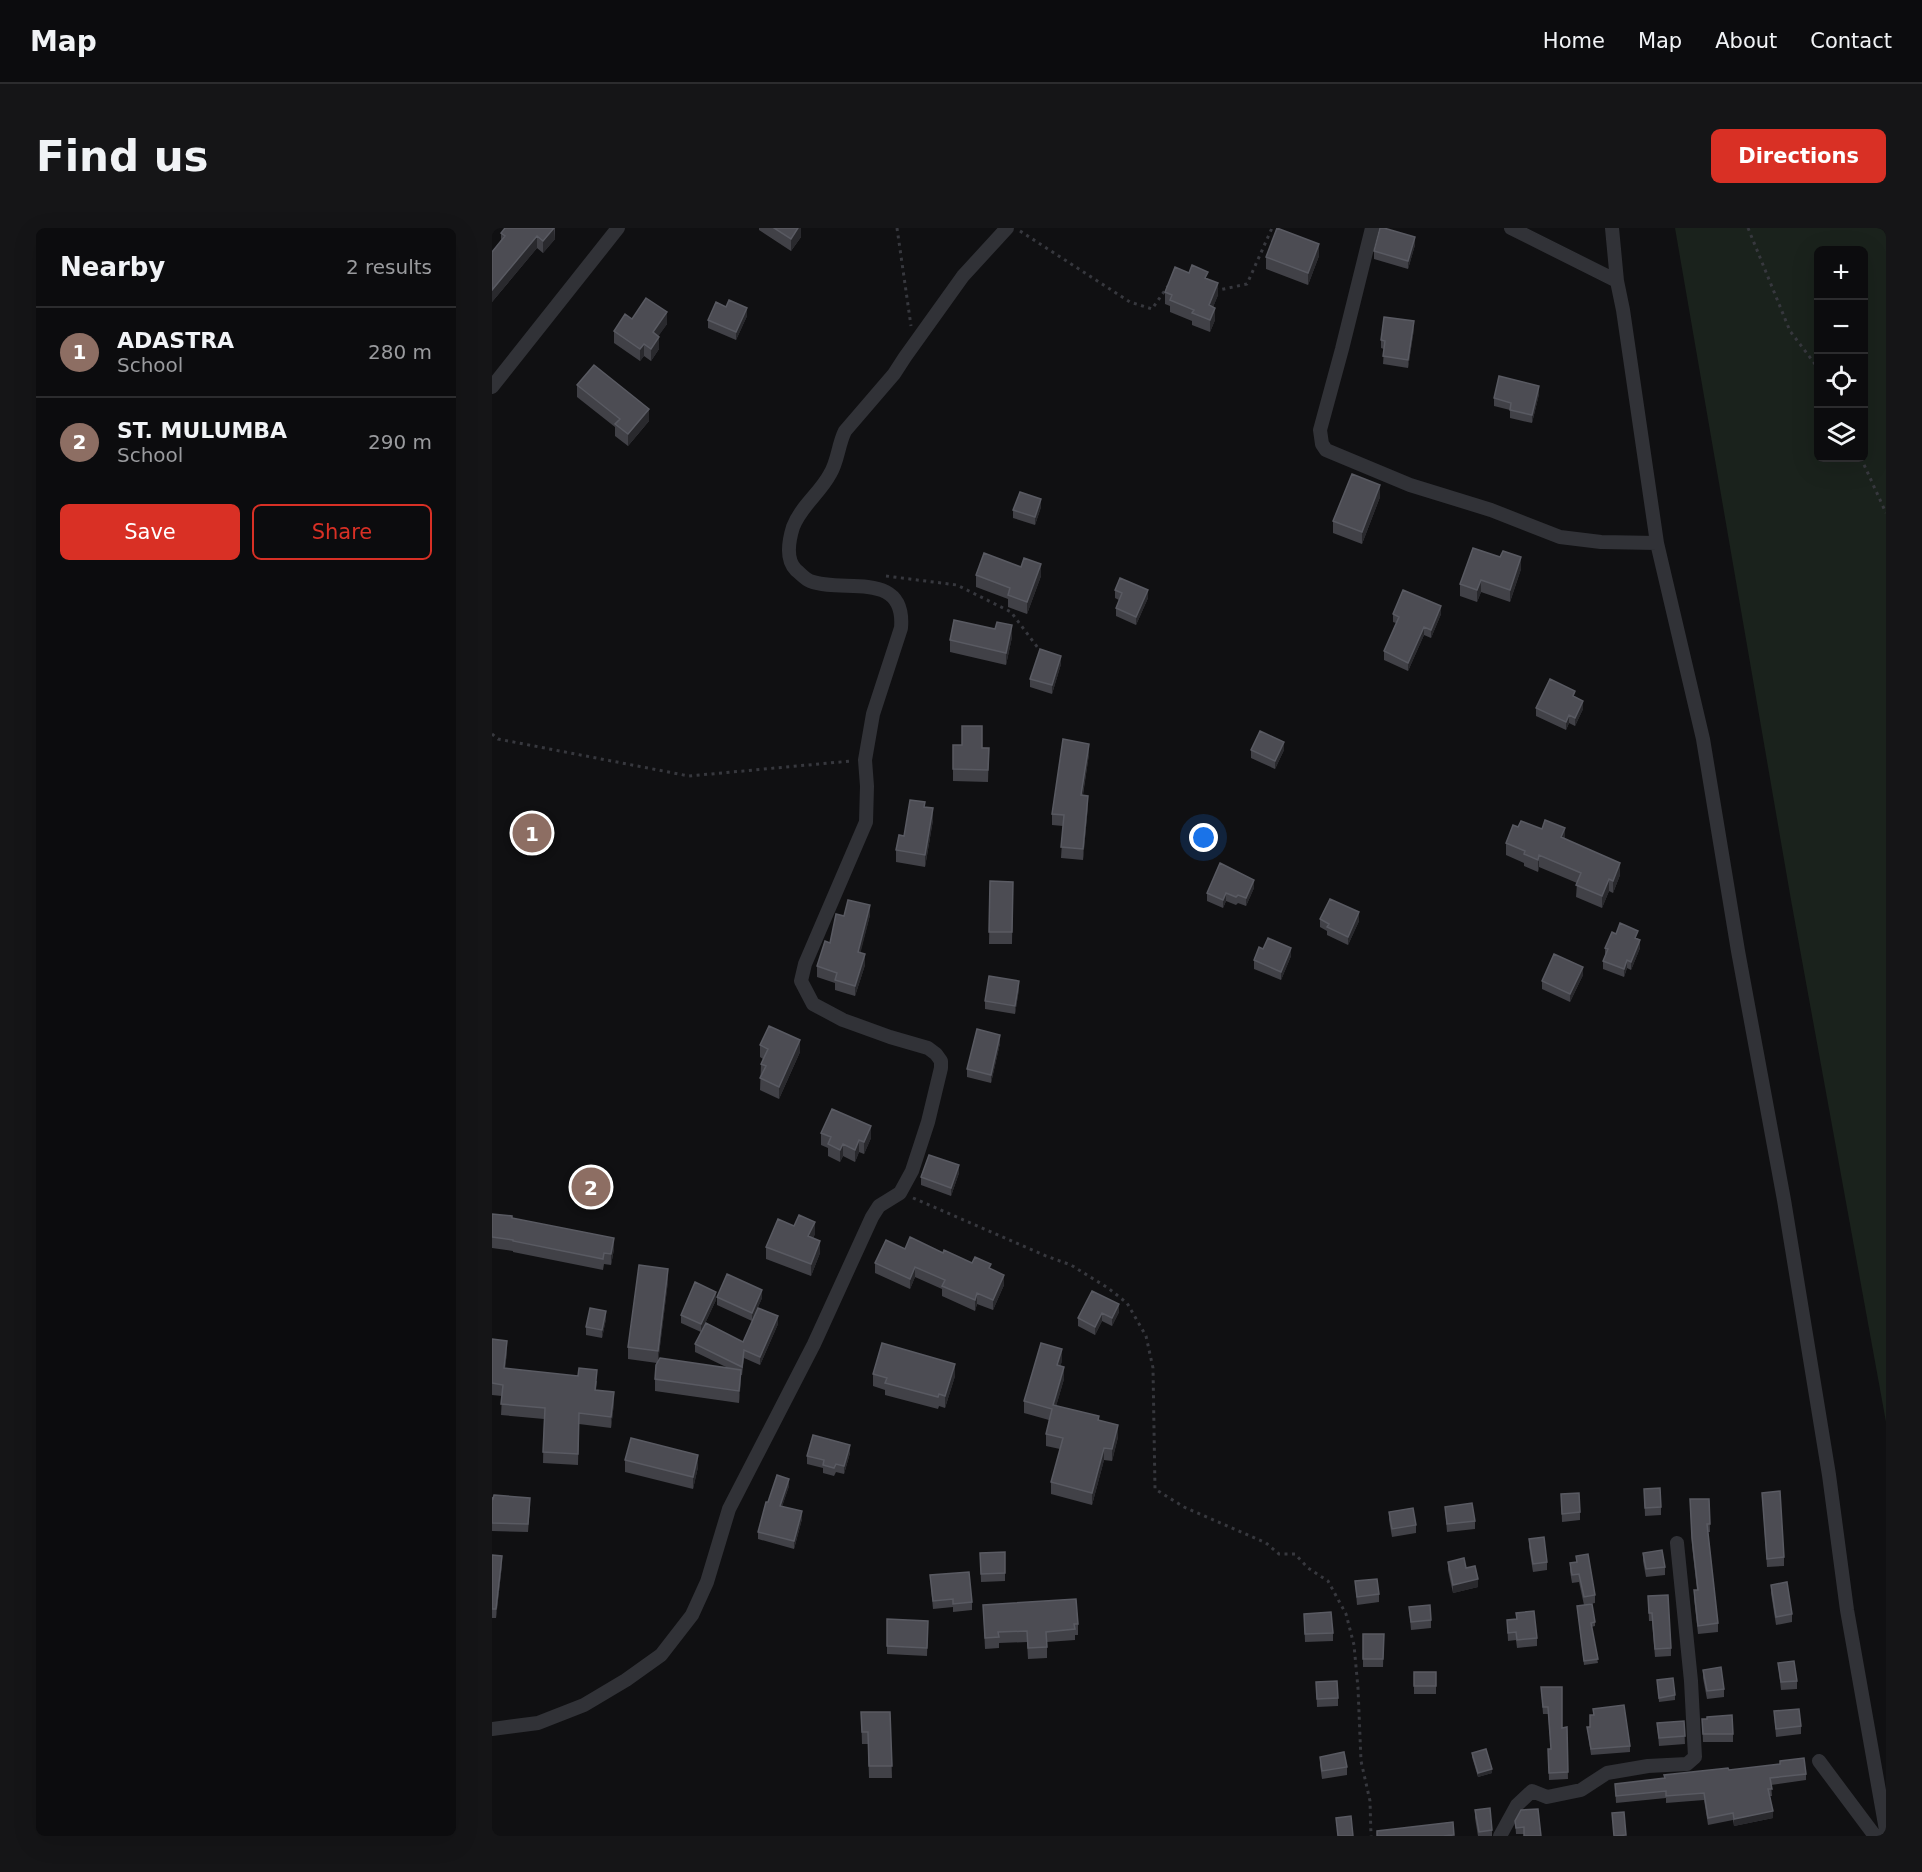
<!DOCTYPE html>
<meta charset="utf-8">
<style>
:root{--surface:#0c0c0e;--page:#151517;--text:#f1f3f6;--muted:#9a9b9e;--line:#2c2c2e;--accent:#d93025}
body{margin:0;font-family:"DejaVu Sans",sans-serif;background:var(--page);color:var(--text)}
.controls{position:absolute;right:18px;top:18px;display:grid;overflow:hidden;border-radius:9px;box-shadow:0 6px 24px #0002}
.controls button{width:54px;height:54px;display:grid;place-items:center;padding:0;border:0;border-bottom:2px solid var(--line);background:var(--surface);color:var(--text);font:30px sans-serif}
.you{position:absolute;left:712px;top:610px;width:21px;height:21px;margin:-15px;border:4px solid #fff;border-radius:50%;background:#1a73e8;box-shadow:0 0 0 9px #1a73e833}
.badge{display:grid;place-items:center;width:39px;height:39px;border-radius:50%;background:var(--accent);color:#fff;font-size:20px;font-weight:700}
.pin{position:absolute;translate:-50% -50%;border:3px solid #fff;box-shadow:0 2px 6px #0006}
.list{margin:0;padding:0;list-style:none}
h2{display:flex;justify-content:space-between;align-items:center;height:78px;margin:0;padding:0 24px;font-size:26px}
h2 small{font-size:20px;font-weight:400;color:var(--muted)}
.list li{display:grid;grid-template-columns:39px 1fr auto;gap:18px;align-items:center;box-sizing:border-box;height:90px;padding:0 24px;border-top:2px solid var(--line)}
.list b{display:block;font-size:22px;white-space:nowrap}
.list p{margin:0;font-size:20px;white-space:nowrap;color:var(--muted)}
.list em{font-size:20px;font-style:normal;color:var(--muted)}
.actions{display:flex;gap:12px;padding:18px 24px}
.actions a{flex:1;padding:14px 0;border:2px solid var(--accent);border-radius:9px;text-align:center;font-size:21px;color:var(--accent)}
.actions .main{background:var(--accent);color:#fff}
.icon{flex:none;width:33px;height:33px;fill:none;stroke:currentColor;stroke-width:2;stroke-linecap:round;stroke-linejoin:round}
.map{position:relative;flex:none;width:1394px;height:1608px;overflow:hidden;border-radius:9px}
header{display:flex;align-items:center;gap:36px;box-sizing:border-box;height:84px;padding:0 30px;background:var(--surface);border-bottom:2px solid var(--line)}
header strong{font-size:28px}
nav{display:flex;gap:33px;margin-inline-start:auto;font-size:21px}
.intro{display:flex;align-items:center;justify-content:space-between;box-sizing:border-box;height:144px;padding:0 36px}
h1{margin:0;font-size:42px}
.button{padding:15px 27px;border-radius:9px;background:var(--accent);color:#fff;font-size:21px;font-weight:700}
main{display:flex;gap:36px;padding:0 36px}
aside{flex:1;background:var(--surface);border-radius:9px;box-shadow:0 6px 24px #0002}
.map>svg:first-child{display:block}
</style>
<header>
<strong>Map</strong>
<nav><a>Home</a><a>Map</a><a>About</a><a>Contact</a></nav>
</header>
<div class="intro"><h1>Find us</h1><a class="button">Directions</a></div>
<main>
<aside>
<h2>Nearby<small>2 results</small></h2>
<ul class="list">
<li><span class="badge" style="background:#8d6e63">1</span><div><b>ADASTRA</b><p>School</p></div><em>280 m</em></li>
<li><span class="badge" style="background:#8d6e63">2</span><div><b>ST. MULUMBA</b><p>School</p></div><em>290 m</em></li>
</ul>
<div class="actions"><a class="main">Save</a><a>Share</a></div>
</aside>
<div class="map">
<svg width="1394" height="1608" viewBox="0 0 1394 1608">
<rect width="100%" height="100%" fill="#101012"/>
<!-- green -->
<path fill="#1a221c" fill-rule="evenodd" d="M1183,0H1394V1194L1299,672ZM1326,22H1372V230H1326Z"/>
<g fill="none" stroke-linecap="round" stroke-linejoin="round">
<!-- path -->
<path stroke="#37383e" stroke-width="3" stroke-dasharray="3 4.5" stroke-linecap="butt" d="M405,0L419,98
M1256,0L1298,103L1326,140
M528,3L638,74L660,81L676,58
M723,61L727,62L755,56L780,0
M1369,230L1394,285
M394,348L465,357L519,384L546,420
M0,506L6,511L197,548L359,533
M421,970L554,1028L579,1037L616,1060L635,1075L654,1108L661,1140L663,1261L692,1279L774,1315L787,1326H803L816,1340L836,1353L854,1386L862,1417L866,1460L869,1533L878,1573L879,1608"/>
<!-- minor -->
<path stroke="#313237" stroke-width="14" d="M880,0L850,121L828,202L830,216L834,222L918,257L999,282L1068,309L1109,314L1165,315
M1019,0L1125,53
M1120,0L1125,53L1131,82L1165,315L1211,511L1246,723L1292,972L1337,1247L1355,1382L1394,1602
M0,159L126,0
M0,1501L46,1495L92,1477L134,1452L169,1427L200,1387L215,1354L237,1281L322,1116L380,989L387,978L408,965L420,943L436,894L449,840V833L444,826L436,820L398,809L351,792L321,776L309,753L313,736L374,594L375,558L373,532L381,486L409,400C414,341 351,366 318,353C313,351 309,346 304,342C293,331 297,312 301,299C309,278 328,265 338,246C346,233 346,217 353,203L402,146L413,129L471,48L515,0
M1327,1533L1383,1608
M1008,1608L1025,1577L1040,1563L1055,1569L1089,1562L1115,1545L1156,1538L1195,1536L1203,1529L1199,1453L1185,1315"/>
</g>
<!-- wall -->
<path fill="#414147" d="M63,0V11L51,25L45,20L0,74V24L9,12V5Z
M267,0H309V9L299,23L267,2Z
M923,17L916,41L882,31V23Z
M827,28L816,57L774,41V29Z
M716,51L726,67L721,79L723,92L718,104L700,97V93L678,84V78L673,76V64Z
M234,79L255,88L244,112L216,100V92Z
M140,91L175,96L166,108L167,121L159,133L152,128L148,133L122,115V103Z
M922,101L916,140L891,136L892,121L889,120V112Z
M85,157L157,193L136,218L123,208V199L85,169Z
M1047,166L1040,195L1018,190V182L1002,178V170Z
M888,269L870,316L841,305V293Z
M549,279L543,297L521,290V282Z
M1029,341L1018,374L989,364L985,374L968,368V356Z
M484,347L549,348L535,386L516,379V371L484,359Z
M623,362L656,370L644,397L624,388V380L627,372L623,370Z
M901,386H949L939,410L932,407L916,443L892,432V423L904,395L901,394Z
M520,409L514,437L458,424V412Z
M569,436L560,466L538,459V451Z
M1083,469L1091,481L1083,498L1077,495L1074,502L1044,488V480Z
M461,517L497,520L496,554L461,553Z
M759,522H792L783,541L759,530Z
M597,526L591,567L596,578L591,632L569,630L571,598L560,597V586Z
M441,592L433,639L404,634V622L412,608Z
M1026,599L1073,611L1128,647L1121,665L1117,663L1110,680L1084,669L1085,655L1047,639L1046,644L1032,638V635L1014,627V615Z
M498,653L521,654L520,716H497Z
M762,660L754,678L746,675L744,677L734,673L731,680L715,673V665Z
M378,687L368,725L373,737L363,768L343,762V755L325,749V738L352,688Z
M828,691L867,693L856,717L835,707V703L828,699Z
M1124,706L1146,711L1148,720L1139,742L1135,740L1132,749L1111,741V733L1113,728V720Z
M771,721L799,728L789,752L762,741V732Z
M1091,747L1078,774L1050,761V753Z
M527,761L523,786L493,781V773Z
M508,815L499,855L475,849V841Z
M268,817L308,824L287,871L268,862L269,836L271,831L268,829Z
M329,905L379,910L372,926L367,924L363,934L351,928L348,934L336,928V920L329,917Z
M467,945L459,968L429,957V949Z
M0,986L20,990L122,1021L119,1037L112,1036L111,1042L21,1024V1023L0,1020Z
M323,1006L321,1010L328,1025L319,1048L274,1031V1019Z
M413,1021L451,1025L499,1041L512,1057L501,1082L485,1076L483,1083L450,1068V1061L423,1049L418,1061L383,1045V1035Z
M176,1053L166,1134L234,1139L203,1124V1116L209,1104L189,1095V1087L224,1072L209,1104L251,1114L286,1096L268,1137L252,1130L250,1147H249L247,1175L163,1163V1151L165,1135L136,1131V1119Z
M600,1063L627,1084L620,1098L610,1093L603,1107L586,1098V1090Z
M225,1069L270,1070L260,1093L225,1077Z
M114,1091L110,1110L94,1107V1099Z
M0,1111L15,1124L13,1140L105,1153L104,1162L122,1175L119,1200L87,1196L86,1237L51,1235L52,1191L9,1187L10,1168L0,1167Z
M570,1133L568,1138L572,1151L564,1178L607,1193L626,1209L620,1233L612,1232L600,1277L559,1266V1254L568,1221L554,1218V1206L557,1192L532,1185V1173Z
M381,1146L463,1148L453,1180L447,1178L446,1181L393,1167V1162L381,1158Z
M358,1225L352,1246L344,1244L342,1248L331,1245V1240L315,1236V1228Z
M133,1232L206,1239L201,1261L133,1244Z
M297,1258L290,1278L310,1291L302,1321L266,1311V1304L276,1274Z
M1152,1261L1169,1279V1287L1153,1288Z
M1270,1265L1292,1329V1338L1275,1339Z
M1069,1266L1088,1284V1292L1070,1294Z
M0,1270L38,1278L36,1304L0,1303Z
M1198,1271H1217L1218,1304H1216L1226,1395V1404L1206,1406L1202,1370V1362H1205L1200,1318Z
M953,1279L983,1293V1301L955,1304Z
M897,1284L924,1297V1305L900,1309L897,1292Z
M1037,1311L1055,1334V1342L1041,1344L1037,1319Z
M513,1324V1353L489,1354L488,1325Z
M1151,1325L1173,1339V1347L1154,1349L1151,1333Z
M0,1327L10,1337L4,1390H0Z
M1084,1328L1103,1367V1375L1092,1377L1087,1354L1080,1355L1078,1343V1335L1084,1334Z
M956,1334L974,1340L986,1359L961,1365L956,1342Z
M438,1347L480,1374V1382L461,1384V1379L441,1381Z
M863,1353L887,1366V1374L865,1377Z
M1279,1357L1300,1386V1394L1284,1397L1279,1365Z
M1156,1368L1179,1420V1428L1163,1429L1160,1393H1157Z
M491,1377L586,1396V1407H583V1412L555,1414V1430L536,1431L535,1414L507,1415V1420L493,1421Z
M1085,1378L1103,1394V1398L1099,1399L1106,1435L1092,1437Z
M917,1379L939,1392V1400L919,1402Z
M1024,1385L1045,1410V1418L1025,1420L1024,1412L1016,1413L1015,1392L1024,1391Z
M812,1386L841,1405V1413L813,1414Z
M395,1391L436,1393L435,1428L395,1426Z
M871,1406H892L891,1439H871Z
M1286,1435L1305,1453V1461L1289,1462Z
M1211,1442L1232,1461V1469L1215,1471L1211,1450Z
M922,1444H944V1466H922Z
M1165,1452L1183,1467V1472L1167,1474Z
M824,1454L846,1470V1478L825,1479Z
M1049,1459L1070,1500L1075,1499L1076,1551L1057,1552L1056,1521H1059L1056,1486H1051Z
M1101,1481L1138,1518V1524L1099,1527L1095,1499H1098L1101,1487Z
M1282,1483L1309,1498V1506L1284,1509Z
M369,1484H398L400,1550H377L376,1516H370Z
M1210,1491L1241,1506V1514H1211Z
M1192,1493L1193,1516L1167,1518L1165,1495Z
M980,1525L1000,1545L986,1549L980,1529Z
M828,1529L855,1539V1547L830,1551L828,1537Z
M1237,1542L1314,1546V1552L1279,1557L1280,1568H1278L1281,1590L1242,1598L1241,1592L1216,1597L1212,1572L1174,1575V1570L1124,1575L1123,1556Z
M983,1582L1000,1602V1608H986L983,1590Z
M1023,1593L1049,1608L1032,1606H1024Z"/>
<!-- shaded-wall -->
<path fill="#29292d" d="M62,0L63,11L51,25V13Z
M306,0H309V9L299,23V11Z
M45,8V20L0,74V62Z
M923,9V17L916,41V33Z
M827,16V28L816,57V45Z
M726,55V67L717,89V77Z
M255,80V88L244,112V104Z
M723,80V92L718,104V92Z
M175,84V96L161,116V104Z
M922,93V101L916,140V132Z
M167,109V121L159,133V121Z
M152,116V128L148,133V121Z
M1047,158V166L1040,195V187Z
M157,181V193L136,218V206Z
M888,257V269L870,316V304Z
M549,271V279L543,297V289Z
M1029,329V341L1018,374V362Z
M549,336V348L535,386V374Z
M989,352V364L985,374V362Z
M656,362V370L644,397V389Z
M949,378V386L939,410V402Z
M520,397V409L514,437V425Z
M932,399V407L916,443V435Z
M569,428V436L560,466V457Z
M1091,473V481L1083,498V490Z
M1077,487V495L1074,502V494Z
M792,514V522L783,541V533Z
M597,516V526L589,577V567Z
M596,568V578L591,632V621Z
M441,580V592L433,639V627Z
M1073,600V612L1069,609Z
M1047,627V639L1046,644V632Z
M1128,635V647L1121,665V653Z
M1117,651V663L1110,680V668Z
M762,652V660L754,678V670Z
M734,665V673L731,680V672Z
M378,677V687L366,735V724Z
M867,684V693L856,717V709Z
M1148,712V720L1139,742V734Z
M799,720V728L789,752V744Z
M373,726V737L363,768V758Z
M1135,732V740L1132,749V741Z
M1091,739V747L1078,774V766Z
M527,753V761L523,786V778Z
M508,807V815L499,855V847Z
M308,812V824L287,871V859Z
M379,898V910L372,926V914Z
M367,912V924L363,934V922Z
M351,916V928L348,934V922Z
M467,937V945L459,968V960Z
M323,994V1006L316,1020V1008Z
M122,1010V1021L119,1037V1026Z
M328,1013V1025L319,1048V1036Z
M423,1039V1049L418,1061V1051Z
M176,1041V1053L166,1135V1123Z
M512,1047V1057L501,1082V1072Z
M270,1062V1070L260,1093V1085Z
M224,1064V1072L209,1104V1096Z
M485,1065V1076L483,1083V1072Z
M627,1076V1084L620,1098V1090Z
M114,1083V1091L110,1110V1102Z
M610,1085V1093L603,1107V1099Z
M286,1088V1096L268,1137V1129Z
M15,1113V1124L12,1151V1140Z
M570,1121V1133L565,1149V1137Z
M463,1136V1148L453,1180V1168Z
M572,1139V1151L561,1189V1177Z
M249,1142V1154L247,1175V1163Z
M122,1164V1175L119,1200V1189Z
M626,1197V1209L620,1233V1221Z
M358,1217V1225L352,1246V1238Z
M612,1220V1232L600,1277V1265Z
M206,1227V1239L201,1261V1249Z
M297,1251V1258L288,1285V1278Z
M310,1283V1291L302,1321V1313Z
M10,1328V1337L4,1390V1381Z
M986,1351V1359L961,1365V1357Z
M1000,1541V1545L986,1549V1545Z
M1281,1583V1590L1242,1598V1591Z"/>
<!-- building -->
<path fill="#4c4c53" stroke="#595a62" stroke-width="1.5" d="M13,0H62L51,13L45,8L0,62V24L13,8L9,5Z
M282,0H306L299,11Z
M785,0L827,16L816,45L774,29Z
M888,0H892L923,9L916,33L882,23Z
M700,37L716,44L713,50L726,55L717,77L723,80L718,92L700,85L702,82L678,72L680,67L673,64L683,39L697,45Z
M154,70L175,84L161,104L167,109L159,121L152,116L148,121L122,103L133,86L140,91Z
M237,72L255,80L244,104L216,92L224,74L234,79Z
M892,89L922,93L916,132L891,128L893,113L889,112Z
M102,137L157,181L136,206L123,196L128,191L85,157Z
M1007,148L1047,158L1040,187L1018,182L1019,175L1002,170Z
M860,246L888,257L870,304L841,293Z
M528,264L549,271L543,289L521,282Z
M981,320L1008,329L1011,323L1029,329L1018,362L989,352L985,362L968,356Z
M492,325L529,339L532,330L549,336L535,374L516,367L518,360L484,347Z
M628,350L656,362L644,389L624,380L630,365L623,362Z
M911,362L949,378L939,402L932,399L916,435L892,423L907,389L901,386Z
M462,392L503,401L505,394L520,397L514,425L458,412Z
M548,421L569,428L560,457L538,451Z
M1058,451L1083,463L1081,468L1091,473L1083,490L1077,487L1074,494L1044,480Z
M470,498H490V520H497L496,542L461,541V517H470Z
M768,503L792,514L783,533L759,522Z
M571,511L597,516L589,567L596,568L591,621L569,619L572,587L560,586Z
M418,572L433,574L432,579L441,580L433,627L404,622L407,607L412,608Z
M1053,592L1073,600L1069,609L1128,635L1121,653L1117,651L1110,668L1084,657L1089,645L1047,627L1046,632L1032,626L1033,623L1014,615L1021,597L1026,599L1029,593L1050,601Z
M728,635L762,652L754,670L746,667L744,669L734,665L731,672L715,665Z
M498,653L521,654L520,704H497Z
M838,671L867,684L856,709L835,699L837,696L828,691Z
M356,672L378,677L366,724L373,726L363,758L343,752L345,745L325,738L333,713L338,715L344,686L352,688Z
M1128,695L1146,703L1143,710L1148,712L1139,734L1135,732L1132,741L1111,733L1116,721L1113,720L1120,704L1124,706Z
M776,710L799,720L789,744L762,732L767,719L771,721Z
M1062,726L1091,739L1078,766L1050,753Z
M497,748L527,753L523,778L493,773Z
M277,798L308,812L287,859L268,850L274,838L269,836L276,821L268,817Z
M485,801L508,807L499,847L475,841Z
M340,881L379,898L372,914L367,912L363,922L351,916L348,922L336,916L339,909L329,905Z
M437,927L467,937L459,960L429,949Z
M0,986L20,988V990L122,1010L119,1026L112,1025L111,1031L21,1013V1012L0,1009Z
M307,987L323,994L316,1008L328,1013L319,1036L274,1019L286,991L302,998Z
M418,1009L451,1025L452,1022L480,1035L483,1029L499,1036L497,1040L512,1047L501,1072L485,1065L483,1072L450,1058L453,1052L423,1039L418,1051L383,1035L394,1012L413,1021Z
M147,1037L176,1041L166,1123L136,1119Z
M235,1046L270,1062L260,1085L225,1069Z
M203,1054L224,1064L209,1096L189,1087Z
M600,1063L627,1076L620,1090L610,1085L603,1099L586,1090Z
M98,1080L114,1083L110,1102L94,1099Z
M266,1080L286,1088L268,1129L252,1122L250,1139L203,1116L214,1095L251,1114Z
M0,1111L15,1113L12,1140L86,1148L87,1140L105,1142L103,1162L122,1164L119,1189L87,1185L86,1226L51,1224L53,1180L9,1176L11,1157L0,1155Z
M390,1115L463,1136L453,1168L447,1166L446,1169L393,1155L395,1150L381,1146Z
M549,1115L570,1121L565,1137L572,1139L561,1177L607,1188L606,1192L626,1197L620,1221L612,1220L600,1265L559,1254L571,1210L554,1206L560,1181L532,1173Z
M168,1130L249,1142L247,1163L163,1151L164,1137Z
M321,1207L358,1217L352,1238L344,1236L342,1240L331,1237L332,1232L315,1228Z
M139,1210L206,1227L201,1249L133,1232Z
M285,1247L297,1251L288,1278L310,1283L302,1313L266,1304L274,1274H276Z
M1168,1260L1169,1279L1153,1280L1152,1261Z
M1288,1263L1292,1329L1275,1331L1270,1265Z
M1087,1265L1088,1284L1070,1286L1069,1266Z
M2,1267L38,1270L36,1296L0,1295V1270L1,1271Z
M1198,1271H1217L1218,1296H1215L1226,1395L1206,1398L1202,1362H1206L1200,1310Z
M980,1275L983,1293L955,1296L953,1279Z
M921,1280L924,1297L900,1301L897,1284Z
M1052,1309L1055,1334L1041,1336L1037,1311Z
M1170,1322L1173,1339L1154,1341L1151,1325Z
M513,1324V1345L489,1346L488,1325Z
M1096,1326L1103,1367L1092,1369L1087,1346L1080,1347L1078,1335L1085,1334L1084,1328Z
M0,1327L10,1328L4,1381H0Z
M972,1330L974,1340L983,1338L986,1351L961,1357L956,1334Z
M477,1344L480,1374L461,1376V1371L441,1373L438,1347Z
M885,1351L887,1366L865,1369L863,1353Z
M1295,1354L1300,1386L1284,1389L1279,1357Z
M1176,1367L1179,1420L1163,1421L1160,1385H1157L1156,1368Z
M584,1371L586,1396H582L583,1401L554,1404L555,1419L536,1420L535,1403L506,1404L507,1409L493,1410L491,1377Z
M1100,1376L1103,1394L1099,1395L1106,1431L1092,1433L1085,1378Z
M938,1377L939,1392L919,1394L917,1379Z
M1042,1383L1045,1410L1025,1412L1024,1404L1016,1405L1015,1392L1025,1391L1024,1385Z
M839,1384L841,1405L813,1406L812,1386Z
M395,1391L436,1393L435,1420L395,1418Z
M871,1406H892L891,1431H871Z
M1302,1433L1305,1453L1289,1454L1286,1435Z
M1229,1439L1232,1461L1215,1463L1211,1442Z
M922,1444H944V1458H922Z
M1181,1450L1183,1467L1167,1470L1165,1452Z
M845,1453L846,1470L825,1471L824,1454Z
M1049,1459H1070V1500L1075,1499L1076,1544L1057,1545L1056,1521H1059L1056,1479H1051Z
M1132,1477L1138,1518L1099,1521L1095,1499H1098V1487H1102L1101,1481Z
M1307,1481L1309,1498L1284,1501L1282,1483Z
M369,1484H398L400,1538H377L376,1504H370Z
M1240,1487L1241,1506H1211L1210,1491H1215V1489Z
M1192,1493L1193,1508L1167,1510L1165,1495Z
M994,1521L1000,1541L986,1545L980,1525Z
M852,1524L855,1539L830,1543L828,1529Z
M1312,1530L1314,1546L1278,1550L1280,1561H1276L1281,1583L1242,1591L1241,1585L1216,1590L1212,1565L1174,1568V1563L1124,1568L1123,1556L1173,1550L1172,1547L1236,1540L1237,1542L1288,1536V1533Z
M998,1580L1000,1602L987,1604L983,1582Z
M1046,1581L1049,1608H1032V1599L1024,1600L1023,1593L1029,1582Z
M1132,1584L1134,1607L1122,1608L1120,1585Z
M859,1588L861,1608H846L844,1590Z
M961,1594L962,1607L950,1608H885V1603Z"/>
</svg>
<div class="controls">
<button>+</button>
<button>−</button>
<button><svg class="icon" aria-label="locate" viewBox="0 0 24 24"><circle cx="12" cy="12" r="6"/><path d="M12 2v4M12 18v4M2 12h4M18 12h4"/></svg></button>
<button><svg class="icon" aria-label="layers" viewBox="0 0 24 24"><path d="M12 4l9 5-9 5-9-5zM3 14l9 5 9-5"/></svg></button>
</div>
<div class="you"></div>
<div class="pin badge" style="left:40px;top:605px;background:#8d6e63">1</div>
<div class="pin badge" style="left:99px;top:959px;background:#8d6e63">2</div>
</div>
</main>
